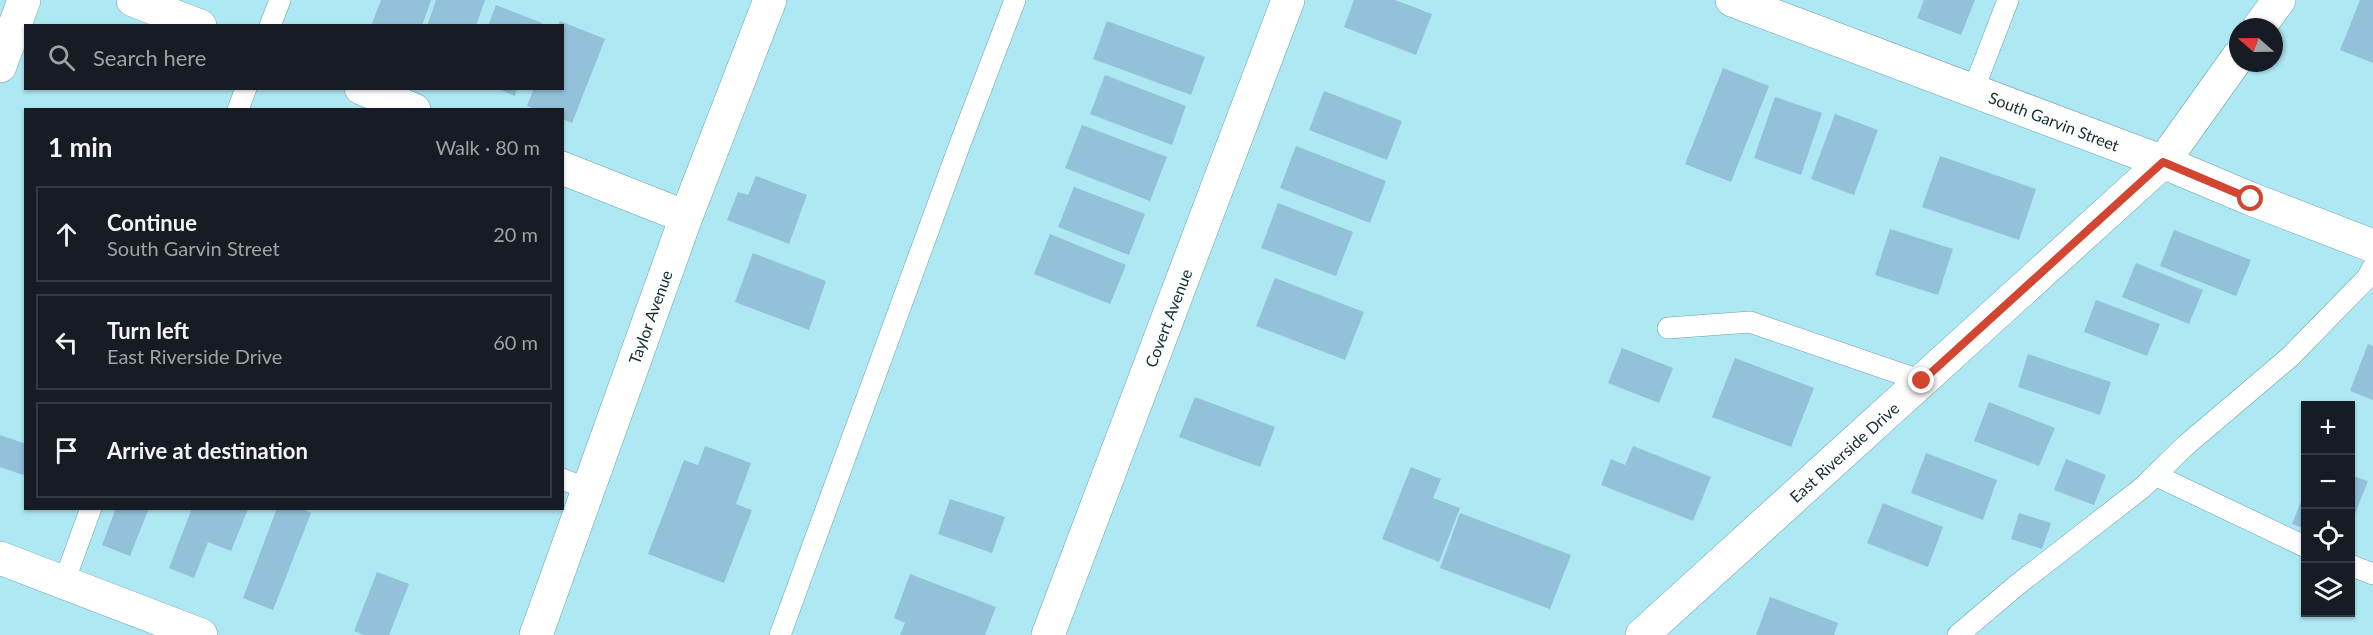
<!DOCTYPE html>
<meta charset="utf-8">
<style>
:root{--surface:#171b24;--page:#20242c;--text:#f1f3f6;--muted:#9ea1a6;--line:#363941}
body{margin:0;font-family:Lato,sans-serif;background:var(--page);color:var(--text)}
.controls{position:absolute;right:18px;bottom:18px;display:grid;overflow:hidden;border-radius:0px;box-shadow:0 2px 4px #0004}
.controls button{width:54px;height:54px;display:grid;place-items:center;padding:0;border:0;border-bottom:2px solid var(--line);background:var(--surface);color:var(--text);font:30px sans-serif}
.compass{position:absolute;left:2229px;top:18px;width:54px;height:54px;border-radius:50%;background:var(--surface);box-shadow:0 2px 4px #0004;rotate:290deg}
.stop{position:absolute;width:18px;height:18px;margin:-14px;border:4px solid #d14531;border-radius:50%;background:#fff}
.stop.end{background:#d14531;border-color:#fff;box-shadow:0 2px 6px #0008}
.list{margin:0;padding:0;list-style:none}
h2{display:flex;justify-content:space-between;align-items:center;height:78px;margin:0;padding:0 24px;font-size:26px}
h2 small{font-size:20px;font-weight:400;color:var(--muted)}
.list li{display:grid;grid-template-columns:39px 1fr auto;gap:18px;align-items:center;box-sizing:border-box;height:96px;margin:0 12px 12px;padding:0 12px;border:2px solid var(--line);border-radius:0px}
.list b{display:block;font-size:22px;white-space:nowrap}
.list p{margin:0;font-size:20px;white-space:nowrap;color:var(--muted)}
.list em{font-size:20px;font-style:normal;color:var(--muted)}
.icon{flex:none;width:33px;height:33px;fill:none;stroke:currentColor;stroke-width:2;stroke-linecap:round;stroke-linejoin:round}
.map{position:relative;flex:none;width:2373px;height:635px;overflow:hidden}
.search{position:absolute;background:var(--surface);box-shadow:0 2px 4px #0004;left:24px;top:24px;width:540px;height:66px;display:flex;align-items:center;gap:15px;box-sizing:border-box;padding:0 21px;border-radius:0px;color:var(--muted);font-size:22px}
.panel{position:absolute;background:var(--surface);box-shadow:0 2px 4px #0004;left:24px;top:108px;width:540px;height:402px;border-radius:0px}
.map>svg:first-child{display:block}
</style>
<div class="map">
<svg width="2373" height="635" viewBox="0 0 2373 635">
<rect width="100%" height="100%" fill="#aee8f3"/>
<!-- building -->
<path fill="#93c1da" d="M381,0H431L422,26H371Z
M436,0H485L476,26H427Z
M1354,0H1395L1432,14L1416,55L1344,27Z
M1924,0H1975L1961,35L1917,18Z
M2360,0H2373V63L2340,50Z
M496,5L542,23L541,26H488Z
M560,21L605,39L572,123L562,119V110H537L527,106L534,88H562V26H558Z
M1107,21L1205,57L1191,95L1093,59Z
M1723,68L1769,86L1731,182L1685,164Z
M1105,75L1186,106L1172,145L1090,114Z
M496,88H517L515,96Z
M1324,91L1402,121L1387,160L1309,130Z
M1775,97L1822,113L1801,175L1754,158Z
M1835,114L1878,130L1854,195L1811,179Z
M1082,125L1167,157L1150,201L1065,168Z
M1296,146L1386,181L1370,223L1280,188Z
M1940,156L2036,189L2019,240L1922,207Z
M756,176L807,195L789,244L727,220L738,192L748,195Z
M1074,187L1145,214L1129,255L1058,227Z
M1278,203L1353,232L1336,276L1261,248Z
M1890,229L1953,249L1938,295L1875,275Z
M2174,230L2251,260L2236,296L2160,266Z
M1050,234L1126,265L1110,304L1034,274Z
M753,253L826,281L809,330L735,302Z
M2136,263L2203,290L2189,324L2122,297Z
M1275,278L1364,312L1345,360L1256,326Z
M2096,300L2160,324L2147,356L2084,332Z
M2368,344L2373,346V400L2350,391Z
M1622,348L1673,368L1659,403L1608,383Z
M2028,354L2111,382L2100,415L2018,387Z
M1735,358L1814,388L1791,447L1712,417Z
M1195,397L1275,427L1260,467L1179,437Z
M1989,402L2055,428L2039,466L1974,441Z
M0,435L26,444V468L23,475L0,467Z
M705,446L751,463L736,504L752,510L724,583L648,554L684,460L698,465Z
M1633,446L1711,477L1693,521L1601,485L1611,459L1625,465Z
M1926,453L1997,480L1983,520L1911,493Z
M2066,459L2106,475L2094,505L2054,490Z
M1411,467L1441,479L1433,498L1460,508L1439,562L1382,539Z
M2350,475L2368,481L2351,524H2350Z
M2305,491H2306V529L2292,524Z
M950,499L1005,517L992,553L938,534Z
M1883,503L1943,527L1928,567L1867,543Z
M116,508H149L130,556L102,545Z
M192,508L248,509L231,551L208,542L194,578L169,568Z
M277,508H301L311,513L273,610L243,598Z
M1460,513L1571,555L1550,609L1440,568Z
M2019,513L2051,523L2042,549L2011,539Z
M377,572L409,584L389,635H364L354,631Z
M910,574L996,607L985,635H900L905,623L894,618Z
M1770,597L1838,623L1834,635H1756Z"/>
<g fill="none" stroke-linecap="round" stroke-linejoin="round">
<defs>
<path id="lane" d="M270,26L280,0
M1973,91L2008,0
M238,110L246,88
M1668,328L1750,322L1922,381
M2155,475L2306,547
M562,479L588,489
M2350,565L2373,574
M64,582L91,508
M780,635L960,144L1015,0
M1958,635L2017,585L2142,488L2185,446L2291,356L2367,278L2373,267"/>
<path id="street" d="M133,0L200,26
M0,66L24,0
M361,88L414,110
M562,168L686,217
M536,635L686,217L770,0
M1048,635L1288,0"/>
<path id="secondary" d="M1732,0L2163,162L2251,199L2373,246
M2259,27L2279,0
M0,558L201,635
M1642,635L2163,162L2238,57"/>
</defs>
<!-- lane casing -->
<use href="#lane" stroke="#6aa2ad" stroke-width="22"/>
<!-- street casing -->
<use href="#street" stroke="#6aa2ad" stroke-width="34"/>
<!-- secondary casing -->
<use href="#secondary" stroke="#6aa2ad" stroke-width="34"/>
<!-- lane -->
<use href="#lane" stroke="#fff" stroke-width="21"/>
<!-- street -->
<use href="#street" stroke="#fff" stroke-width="33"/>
<!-- secondary -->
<use href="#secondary" stroke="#fff" stroke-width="33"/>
</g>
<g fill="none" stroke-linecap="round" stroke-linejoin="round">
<!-- route -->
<path stroke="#d14531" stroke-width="8" d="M1922,381L2163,162L2251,199"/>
</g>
<g text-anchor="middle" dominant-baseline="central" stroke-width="6" stroke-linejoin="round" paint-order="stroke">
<!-- street labels -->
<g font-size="16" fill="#142b30" stroke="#fdfdfd">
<text transform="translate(2054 121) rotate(21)">South Garvin Street</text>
<text transform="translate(650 317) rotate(-70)">Taylor Avenue</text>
<text transform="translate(1168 318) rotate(-69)">Covert Avenue</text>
<text transform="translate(1844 452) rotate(-42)">East Riverside Drive</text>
</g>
</g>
</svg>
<div class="controls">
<button>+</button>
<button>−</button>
<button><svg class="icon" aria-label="locate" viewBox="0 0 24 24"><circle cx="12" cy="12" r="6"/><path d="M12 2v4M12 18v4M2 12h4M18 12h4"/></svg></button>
<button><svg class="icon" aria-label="layers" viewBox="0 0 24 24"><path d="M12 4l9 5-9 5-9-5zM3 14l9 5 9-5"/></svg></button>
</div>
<svg class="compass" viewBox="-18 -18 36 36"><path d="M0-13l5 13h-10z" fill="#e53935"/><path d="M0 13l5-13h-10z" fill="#9ea1a6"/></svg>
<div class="stop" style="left:2251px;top:199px"></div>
<div class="stop end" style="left:1922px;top:381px"></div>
<div class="search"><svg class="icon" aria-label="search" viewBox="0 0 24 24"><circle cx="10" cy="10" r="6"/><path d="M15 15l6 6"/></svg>Search here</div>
<section class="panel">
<h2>1 min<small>Walk · 80 m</small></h2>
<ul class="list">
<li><svg class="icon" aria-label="ahead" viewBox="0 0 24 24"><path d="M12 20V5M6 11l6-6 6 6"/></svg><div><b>Continue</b><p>South Garvin Street</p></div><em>20 m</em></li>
<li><svg class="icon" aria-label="left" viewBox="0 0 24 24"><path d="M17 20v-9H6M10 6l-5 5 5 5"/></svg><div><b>Turn left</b><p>East Riverside Drive</p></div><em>60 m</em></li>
<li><svg class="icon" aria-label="arrive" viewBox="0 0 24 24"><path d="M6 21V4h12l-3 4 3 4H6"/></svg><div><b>Arrive at destination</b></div></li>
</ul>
</section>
</div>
